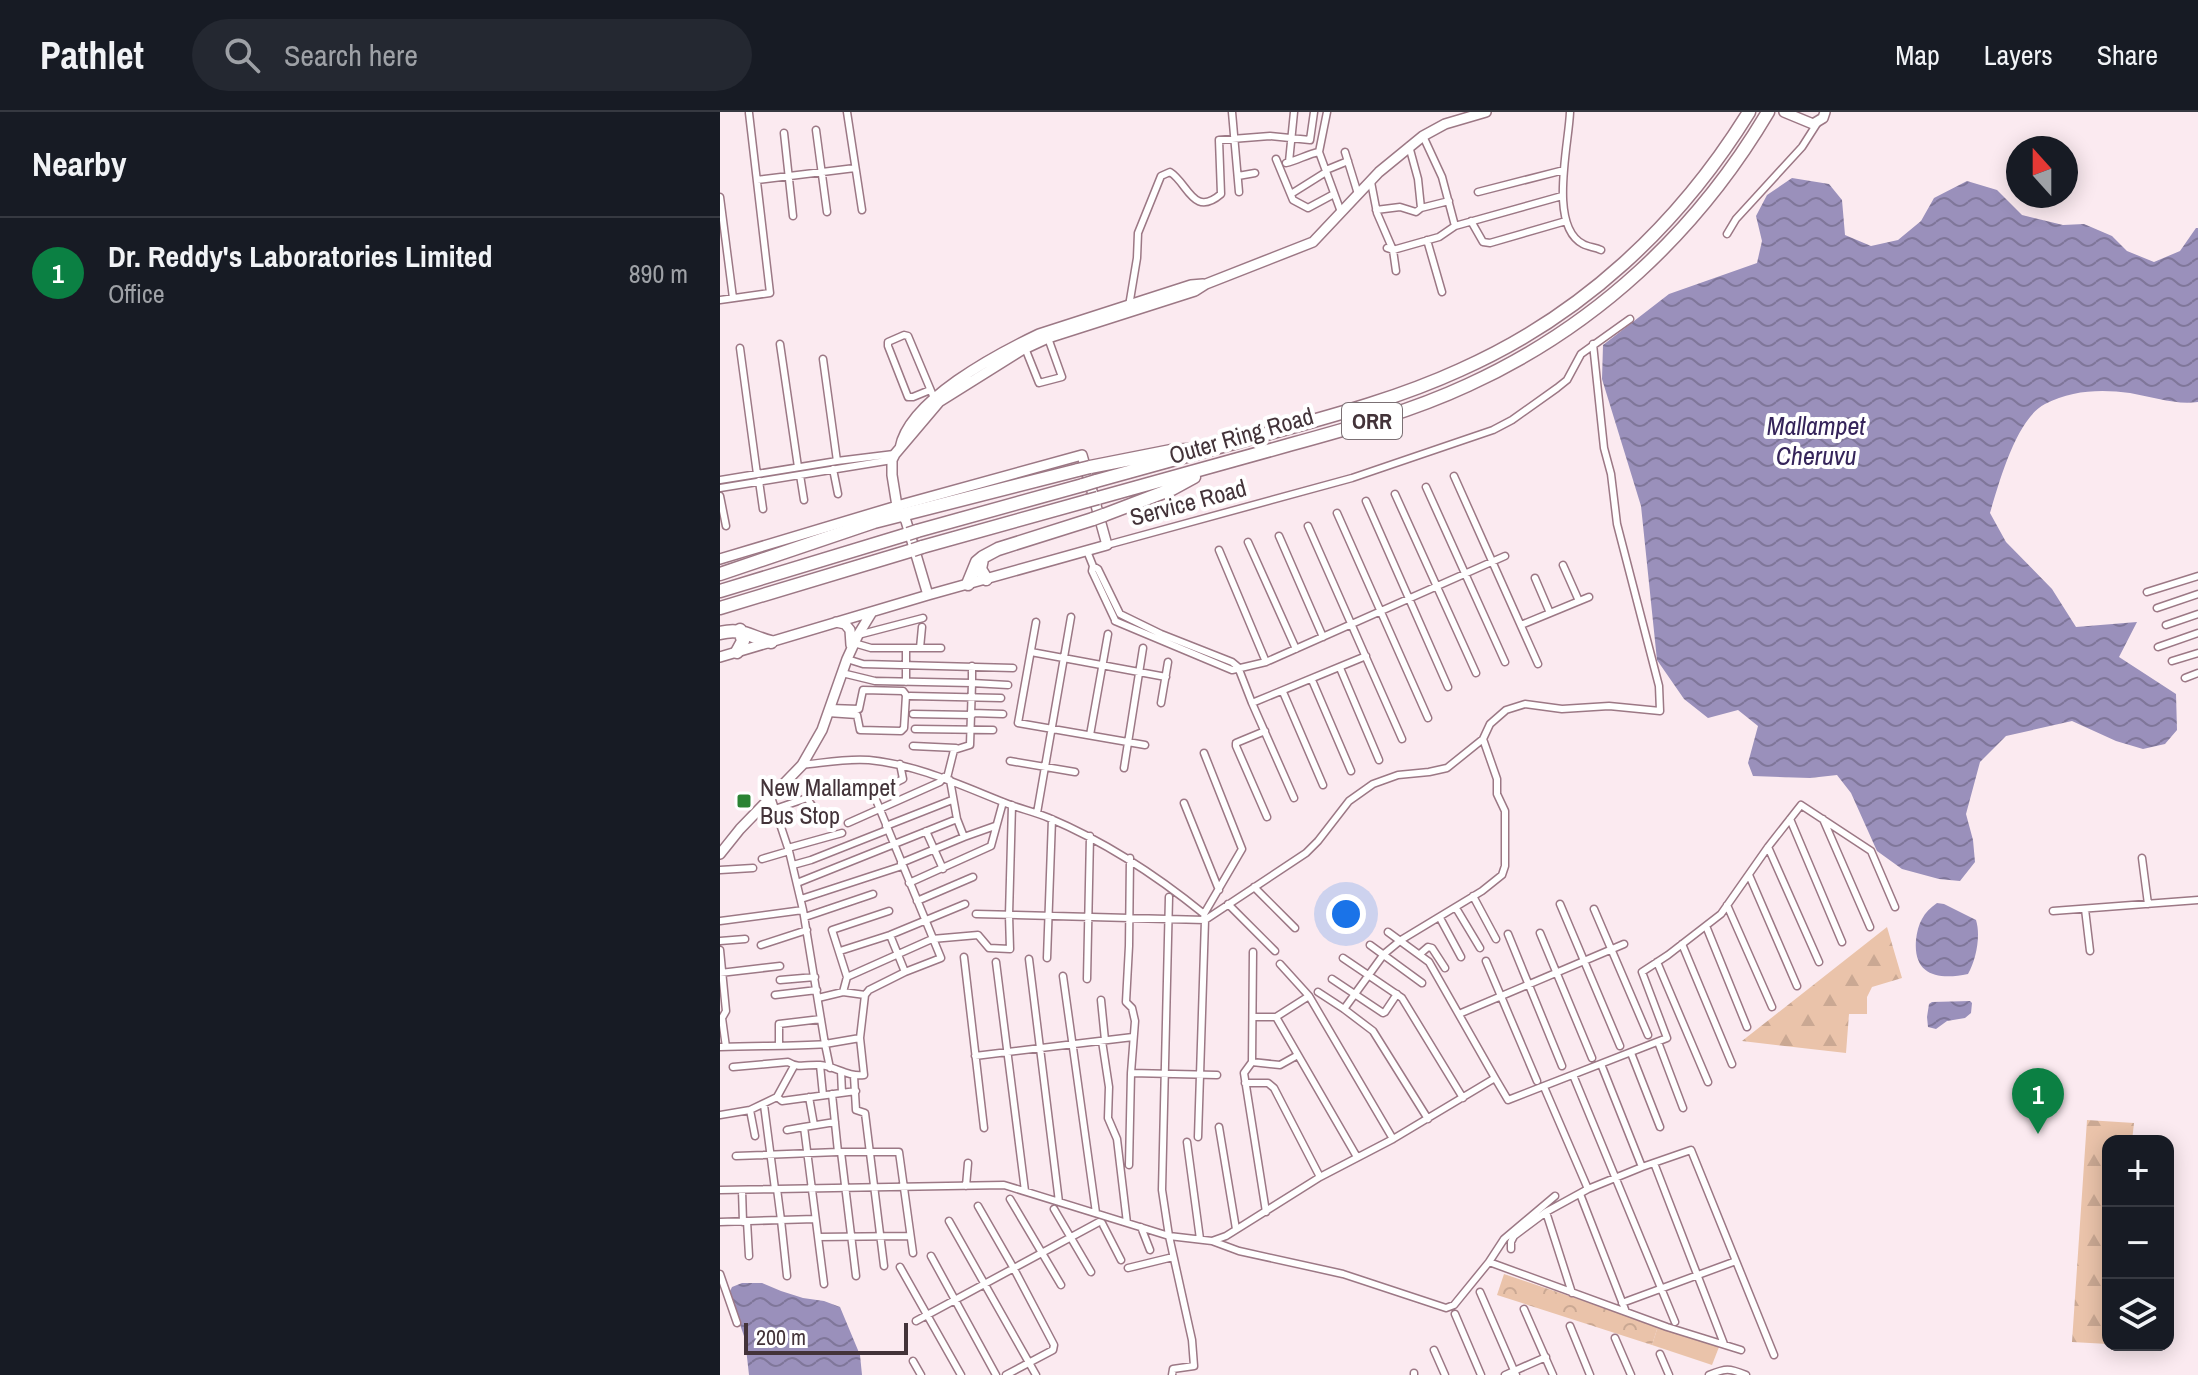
<!DOCTYPE html>
<meta charset="utf-8">
<style>
:root{--surface:#171b24;--page:#242831;--text:#f1f3f6;--muted:#9ea1a6;--line:#363941;--accent:#0b8043}
body{margin:0;font-family:"Archivo Narrow",sans-serif;background:var(--page);color:var(--text)}
.controls{position:absolute;right:24px;bottom:24px;display:grid;overflow:hidden;border-radius:16px;box-shadow:0 4px 20px #0003}
.controls button{width:72px;height:72px;display:grid;place-items:center;padding:0;border:0;border-bottom:2px solid var(--line);background:var(--surface);color:var(--text);font:40px sans-serif}
.compass{position:absolute;left:1286px;top:24px;width:72px;height:72px;border-radius:50%;background:var(--surface);box-shadow:0 4px 20px #0003;rotate:339deg}
.scale{position:absolute;left:24px;bottom:20px;width:164px;box-sizing:border-box;padding-left:8px;border:4px solid #433339;border-top:0;font-size:22px;line-height:28px;white-space:nowrap;color:#433339;-webkit-text-stroke:6px #fff;paint-order:stroke}
.you{position:absolute;left:626px;top:802px;width:28px;height:28px;margin:-20px;border:6px solid #fff;border-radius:50%;background:#1a73e8;box-shadow:0 0 0 12px #1a73e833}
.badge{display:grid;place-items:center;width:52px;height:52px;border-radius:50%;background:var(--accent);color:#fff;font-size:26px;font-weight:700}
.pin{position:absolute;translate:-50% -66px;filter:drop-shadow(0 2px 4px #0008)}
.pin::after{content:'';position:absolute;top:42px;width:28px;height:24px;background:inherit;clip-path:polygon(0 0,100% 0,50% 100%)}
.list{margin:0;padding:0;list-style:none}
h2{display:flex;justify-content:space-between;align-items:center;height:104px;margin:0;padding:0 32px;font-size:34px}
h2 small{font-size:26px;font-weight:400;color:var(--muted)}
.list li{display:grid;grid-template-columns:52px 1fr auto;gap:24px;align-items:center;box-sizing:border-box;height:112px;padding:0 32px;border-top:2px solid var(--line)}
.list b{display:block;font-size:30px;white-space:nowrap}
.list p{margin:0;font-size:26px;white-space:nowrap;color:var(--muted)}
.list em{font-size:26px;font-style:normal;color:var(--muted)}
.icon{flex:none;width:44px;height:44px;fill:none;stroke:currentColor;stroke-width:2;stroke-linecap:round;stroke-linejoin:round}
.map{position:relative;flex:none;width:1478px;height:1263px;overflow:hidden}
header{display:flex;align-items:center;gap:48px;box-sizing:border-box;height:112px;padding:0 40px;background:var(--surface);border-bottom:2px solid var(--line)}
header strong{font-size:38px}
nav{display:flex;gap:44px;margin-inline-start:auto;font-size:28px}
.search{width:560px;height:72px;background:var(--page);display:flex;align-items:center;gap:20px;box-sizing:border-box;padding:0 28px;border-radius:44px;color:var(--muted);font-size:30px}
main{display:flex}
aside{flex:1;background:var(--surface)}
.map>svg:first-child{display:block}
</style>
<header>
<strong>Pathlet</strong>
<div class="search"><svg class="icon" aria-label="search" viewBox="0 0 24 24"><circle cx="10" cy="10" r="6"/><path d="M15 15l6 6"/></svg>Search here</div>
<nav><a>Map</a><a>Layers</a><a>Share</a></nav>
</header>
<main>
<aside>
<h2>Nearby<small></small></h2>
<ul class="list">
<li><span class="badge">1</span><div><b>Dr. Reddy's Laboratories Limited</b><p>Office</p></div><em>890 m</em></li>
</ul>
</aside>
<div class="map">
<svg width="1478" height="1263" viewBox="0 0 1478 1263">
<defs>
<pattern id="forest-firs" width="22" height="20" patternUnits="userSpaceOnUse" patternTransform="scale(2)"><rect width="22" height="20" fill="#eac3aa"/><path d="M5 1l3.5 6h-7zM16 11l3.5 6h-7z" fill="#caa893"/></pattern>
<pattern id="park-crowns" width="20" height="18" patternUnits="userSpaceOnUse" patternTransform="scale(2)"><rect width="20" height="18" fill="#eac3aa"/><path d="M2 6a3 3 0 1 1 6 0M12 15a3 3 0 1 1 6 0" fill="none" stroke="#caa893"/></pattern>
<pattern id="water-waves" width="16" height="10" patternUnits="userSpaceOnUse" patternTransform="scale(2)"><rect width="16" height="10" fill="#9a90bb"/><path d="M0 5q4-4 8 0t8 0" fill="none" stroke="#7f7699"/></pattern>
</defs>
<rect width="100%" height="100%" fill="#fbeaf0"/>
<!-- forest -->
<path fill="url(#forest-firs)" d="M1167,815L1182,866L1152,875L1147,885V902H1129L1126,941L1022,929Z
M1367,1008L1414,1011L1412,1029H1388V1232L1352,1230Z"/>
<!-- park -->
<path fill="url(#park-crowns)" d="M784,1162L938,1214L932,1233L777,1183Z"/>
<!-- pitch -->
<path fill="#eac3aa" d="M938,1214L999,1235L992,1253L932,1233Z"/>
<!-- water -->
<path fill="url(#water-waves)" d="M1072,66L1109,72L1122,88L1125,123L1151,134L1178,128L1201,109L1214,86L1247,69L1277,78L1302,103L1343,113L1364,112L1392,124L1407,139L1434,150L1460,139L1476,116H1478V290C1455,293 1433,285 1410,281C1381,277 1352,278 1325,292C1296,307 1279,371 1270,401L1286,430L1332,477L1356,515L1417,510L1399,545L1456,582L1457,618L1445,632L1423,637L1396,629L1352,609L1286,624L1260,650L1246,702L1253,728L1255,750L1240,769L1219,767L1182,757L1157,739L1131,681L1117,663L1090,666L1033,664L1028,651L1038,614L1018,598L988,606L964,587L937,548L921,394L882,267L883,233L949,182L1037,151L1042,129L1036,104L1047,83Z
M1217,791L1224,792L1256,808C1261,824 1256,848 1248,862C1219,868 1193,864 1196,828C1198,811 1203,801 1217,791Z
M1250,889L1252,891L1251,901L1245,906L1227,909L1216,917L1208,915L1207,905L1209,892L1212,890Z
M22,1171H42L61,1179L83,1186L104,1189L120,1195L140,1243L142,1263H29L25,1227L9,1181L12,1175Z"/>
<g fill="none" stroke-linecap="round" stroke-linejoin="round">
<defs>
<path id="minor" d="M127,0L142,98
M512,0L519,80
M607,0L599,40L621,100
M850,0C849,32 828,114 863,132C868,135 875,135 881,138
M96,18L107,100
M64,21L73,104
M703,24L722,65L735,114
M689,34L698,67L701,96
M625,40L638,82
M556,47L573,88L588,96L614,82
M569,50L574,0
M566,51C578,48 588,42 599,40
M606,58L628,49
M518,64L535,61
M37,68L135,56
M651,70L657,101L673,138L676,159
M758,80L844,58
M571,82L606,60
M0,85L13,186
M656,98L680,95L696,100L701,96L729,89
M751,109L763,130L770,131L846,109
M1007,122L1016,107L1082,35L1098,10
M707,128L722,180
M667,136L673,138L719,125L735,114L842,84
M0,188L50,181L29,1
M409,194L417,146L418,121L441,64L450,60C468,71 473,106 501,82L499,28L550,24L590,28L594,0
M60,232L78,355
M20,236L37,362
M305,236L319,271L342,265L328,226
M103,247L117,349
M210,278L193,285H188L168,234V230L184,223L188,224L214,286
M113,357L118,382
M80,363L84,388
M734,364L818,552
M0,368L117,349L174,342
M39,369L43,397
M706,375L785,550
M0,376L172,348
M675,382L756,561
M0,384L6,414
M646,389L728,575
M617,401L708,606
M588,414L682,627
M559,424L603,525
M528,430L576,537
M387,433L632,366L773,318L792,308L837,276L847,268L861,242L910,207
M499,438L546,550
M367,439L373,454L378,457L400,502L441,522L512,550L518,555L532,591L574,686
M843,453L859,489
M373,454L372,459L395,508
M815,466L830,501
M1427,480L1478,464
M1437,496L1478,482
M395,509L512,558L546,550L785,444
M316,510L298,611L425,633
M801,513L869,485
M1446,513L1478,502
M138,523L203,506
M134,531L151,536H186V570
M1438,535L1478,521
M186,536H221
M200,536L202,515
M311,540L446,565
M127,547L143,552L293,556
M1452,549L1478,541
M620,556L659,648
M122,561L155,569L252,571V554
M1465,566L1478,561
M592,568L631,659
M563,580L603,673
M190,584L281,586
M441,591L448,550
M532,591L646,544
M108,601L137,603L140,618L181,619L184,616L186,583L183,579L143,578L139,597L110,596
M252,601L283,602
M193,602L252,603
M195,617L273,618
M545,619L516,631V634L547,705
M370,623L388,522
M193,634L236,636
M290,649L355,660
M82,653C103,651 127,646 149,648C199,653 242,674 288,692C301,697 315,700 329,706C386,730 436,763 484,802L485,808L478,1025
M404,656L423,536
M227,666L234,638L250,633L252,571L288,573
M230,668L237,707L244,725
M87,686L101,680
M464,691L499,778
M55,697L87,686L96,700
M317,701L351,505
M1070,707L1122,830
M1103,707L1150,815
M128,711L220,670L224,665
M166,714L232,688
M206,719L223,757
M1048,735L1099,850
M68,736L122,721
M1422,746L1428,792
M42,747L69,739
M181,751L244,725L275,714
M73,753L91,748L167,718
M0,758L33,756
M1029,763L1077,874
M77,771L237,707
M189,771L271,734L283,690
M534,775L575,816
M753,784L776,827
M449,785L442,1078L449,1124L472,1228L474,1254L453,1257L452,1263
M81,787L182,754
M197,789L253,765
M508,792L555,839
M840,792L900,934
M1007,793L1052,895
M736,796L760,836
M874,797L928,923
M1365,797L1370,839
M1333,799L1478,788
M256,802L485,808L586,741L598,729L629,689L653,672L678,663L709,660L727,656L763,627L770,612L786,598L805,592L842,597L889,594L940,599L939,574L897,412L891,362L884,336L873,232
M484,802L522,737L484,641
M85,805L153,782
M720,806L741,845
M0,809L83,798
M986,814L1027,915
M820,821L872,946
M788,822L842,954
M170,823L185,860
M0,829L25,827
M962,832L1012,952
M41,833L87,818
M650,833L702,871
M0,838L6,899L2,906L6,935
M120,839L170,823L245,792
M533,840L532,950L524,961L546,1100
M700,842L708,835L712,836L725,856
M244,845L264,1016
M327,846L332,707
M623,846L682,886L743,986
M309,847L339,1090
M766,849L817,969
M276,850L305,1079
M937,850L988,970
M560,852L589,884L673,1027
M0,861L60,854
M343,864L376,1101
M127,865L112,818L169,799
M367,867L370,724
M612,867L663,901L665,900L677,882
M60,868L95,865
M123,880L127,865L212,827L258,823L269,836L290,837L289,803L292,693
M598,880L624,897L653,919L708,1007
M55,883L97,878
M98,886L123,880L145,883
M381,888L385,928
M624,897L664,842L681,828L762,779L782,763L785,754V699L777,682V667L763,627
M739,902L904,832
M534,905H556L589,884
M556,905L637,1045
M382,929L389,975L388,1006L397,1027L407,1111
M938,930L963,996
M59,934V912L101,907
M0,935C35,933 70,935 105,932L83,798L69,739L51,685
M911,941L940,1015
M255,944L413,925
M532,950L560,953L578,943
M881,952L922,1055L971,1038L1054,1243
M100,953L103,983
M13,955L68,950C79,957 88,952 100,953C115,954 127,965 144,963L140,926L145,883L149,878L185,860L221,846L154,683L155,681L183,667L180,652
M110,956L105,932L140,926
M121,959L122,981
M411,961L497,963
M853,963L955,1210
M134,964L136,998L145,1001L164,1154
M775,966L788,988L947,926L922,860L948,843L1001,802L1048,735L1081,693L1151,739L1175,795
M525,971H548L554,976L600,1065
M824,975L868,1077
M57,985L62,989L136,979
M89,985L94,1013
M44,993L55,1077
M30,998L35,1024
M0,1003L30,998L57,985L74,954
M499,1015L516,1117
M67,1018L84,1015
M467,1030L480,1127
M118,1040H179L193,1141
M121,1040L136,1164
M16,1044L118,1040L112,982
M934,1051L1004,1232
M409,1053L411,961L415,909L412,896L406,890L409,834L410,746
M246,1074L248,1051
M0,1078L284,1073L449,1124L492,1129L506,1124L600,1065L673,1027L775,966L709,850L668,820
M22,1078L23,1110
M860,1082L906,1200
M290,1087L341,1173
M258,1094L293,1155L334,1233L333,1238L286,1263
M334,1097L371,1160
M826,1100L852,1181
M27,1109L29,1144
M229,1109L316,1263
M0,1110L61,1108L57,1077
M421,1115L430,1138
M98,1125L190,1124
M492,1129L519,1139L623,1162L726,1196L734,1193L769,1150L784,1127L835,1084
M791,1137V1130L794,1124L826,1100L868,1077L922,1055
M211,1144L276,1263
M769,1150L947,1215L1021,1238
M180,1155L241,1263
M408,1156L453,1145
M0,1162L17,1211
M67,1164L61,1108L95,1107
M104,1172L84,1015L115,1010
M760,1180L796,1263
M902,1191L1016,1149
M804,1197L833,1263
M735,1202L761,1263
M196,1209L379,1110L382,1111L401,1148
M850,1214L870,1263
M895,1226L911,1263
M714,1238L725,1263
M940,1242L949,1263
M193,1249L201,1263
M694,1261V1263
M785,1263L826,1245
M989,1263C1006,1256 1009,1256 1026,1263"/>
<path id="secondary" d="M1064,0L1093,12L1103,6L1105,0
M180,336C189,288 277,242 319,222L471,173L483,172
M0,447L177,394L362,343L387,433L208,483L0,545
M208,483L186,409L177,394L172,363V348L175,342L219,290L302,238L328,226L475,179L486,172L593,130L659,60L703,24L725,12L766,0
M116,510L125,512L130,518L131,533
M0,742L20,717L82,653L102,618L127,547L138,523L152,500"/>
<path id="motorway" d="M370,355L451,339L469,338
M376,369C436,353 496,336 557,319C619,302 681,285 740,258C862,204 959,113 1029,0
M378,386C440,369 503,351 565,334C627,317 690,300 748,273C875,215 977,120 1048,0
M384,403L452,377L474,365
M197,419L363,373
M202,435L367,389
M262,447L260,457L266,467
M0,462L154,410L358,358
M248,472L257,450L263,445L278,437L373,407
M0,479L188,422
M0,496L193,438
M0,521C22,515 30,525 51,530
M17,540L23,529L20,518"/>
</defs>
<!-- minor casing -->
<use href="#minor" stroke="#9c7885" stroke-width="9"/>
<!-- secondary casing -->
<use href="#secondary" stroke="#9c7885" stroke-width="12"/>
<!-- motorway casing -->
<use href="#motorway" stroke="#9c7885" stroke-width="15"/>
<!-- minor -->
<use href="#minor" stroke="#fff" stroke-width="6"/>
<!-- secondary -->
<use href="#secondary" stroke="#fff" stroke-width="9"/>
<!-- motorway -->
<use href="#motorway" stroke="#fff" stroke-width="12"/>
<defs>
<path id="motorway-bridge" d="M358,358L370,355
M363,373L376,369
M367,389L378,386
M373,407L384,403
M188,422L197,419
M193,438L202,435"/>
</defs>
<!-- motorway-bridge casing -->
<use href="#motorway-bridge" stroke="#9c7885" stroke-width="15" stroke-linecap="butt"/>
<!-- motorway-bridge -->
<use href="#motorway-bridge" stroke="#fff" stroke-width="12"/>
</g>
<!-- markers -->
<rect fill="#2a8333" stroke="#fff" stroke-width="3" x="16" y="681" width="16" height="16" rx="4"/>
<g text-anchor="middle" dominant-baseline="central" stroke-width="8" stroke-linejoin="round" paint-order="stroke">
<!-- shield labels -->
<rect fill="#fff" stroke="#7b7074" stroke-width="2" x="622" y="291" width="60" height="36" rx="6"/>
<g font-size="22" font-weight="bold" fill="#433339">
<text x="652" y="309">ORR</text>
</g>
<!-- street labels -->
<g font-size="24" fill="#433339" stroke="#fff">
<text transform="translate(521 323) rotate(-16)">Outer Ring Road</text>
<text transform="translate(468 390) rotate(-15)">Service Road</text>
</g>
<!-- poi labels -->
<g font-size="24" fill="#433339" stroke="#fff" text-anchor="start">
<text x="40" y="675">New Mallampet<tspan x="40" dy="28">Bus Stop</tspan></text>
</g>
<!-- water labels -->
<g font-size="26" font-style="italic" fill="#35245a" stroke="#fff">
<text x="1096" y="313">Mallampet<tspan x="1096" dy="30">Cheruvu</tspan></text>
</g>
</g>
</svg>
<div class="controls">
<button>+</button>
<button>−</button>
<button><svg class="icon" aria-label="layers" viewBox="0 0 24 24"><path d="M12 4l9 5-9 5-9-5zM3 14l9 5 9-5"/></svg></button>
</div>
<svg class="compass" viewBox="-18 -18 36 36"><path d="M0-13l5 13h-10z" fill="#e53935"/><path d="M0 13l5-13h-10z" fill="#9ea1a6"/></svg>
<div class="scale">200 m</div>
<div class="you"></div>
<div class="pin badge" style="left:1318px;top:1022px">1</div>
</div>
</main>
